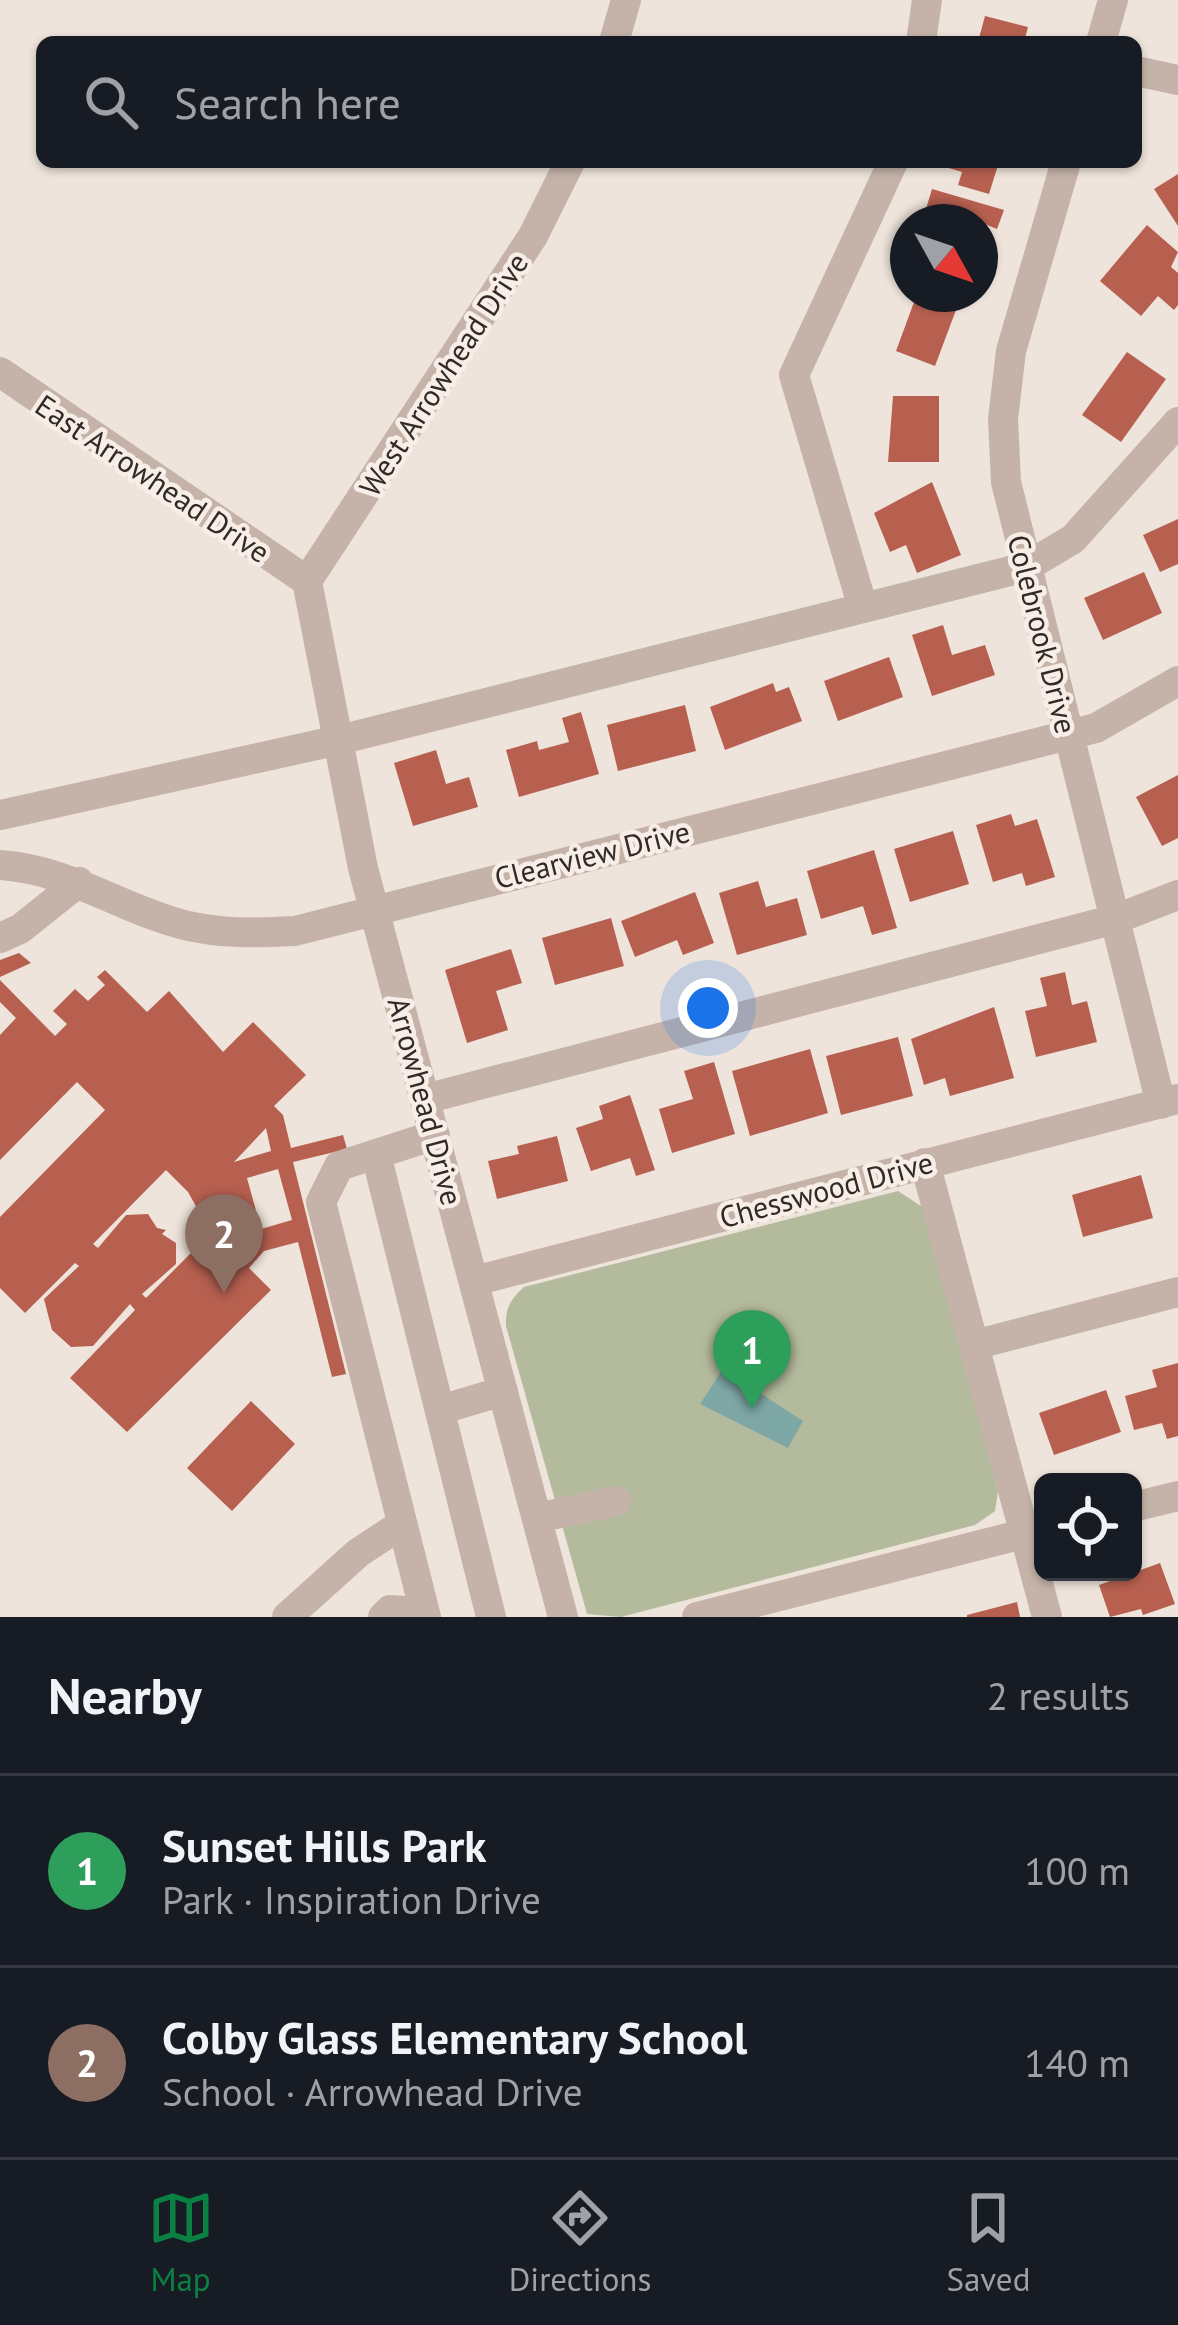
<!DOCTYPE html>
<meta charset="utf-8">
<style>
:root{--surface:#171b24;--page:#242831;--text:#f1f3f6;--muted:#9ea1a6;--line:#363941;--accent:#0b8043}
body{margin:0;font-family:"PT Sans",sans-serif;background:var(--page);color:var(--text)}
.controls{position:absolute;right:36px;bottom:36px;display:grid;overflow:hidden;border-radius:18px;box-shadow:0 3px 9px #0004}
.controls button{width:108px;height:108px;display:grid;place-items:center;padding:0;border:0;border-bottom:3px solid var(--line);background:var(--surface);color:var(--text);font:60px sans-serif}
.compass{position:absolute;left:890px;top:204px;width:108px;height:108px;border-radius:50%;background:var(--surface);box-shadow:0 3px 9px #0004;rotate:130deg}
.you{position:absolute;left:708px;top:1008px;width:42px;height:42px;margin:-30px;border:9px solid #fff;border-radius:50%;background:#1a73e8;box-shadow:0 0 0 18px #1a73e833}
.badge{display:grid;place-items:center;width:78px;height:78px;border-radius:50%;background:var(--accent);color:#fff;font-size:39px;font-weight:700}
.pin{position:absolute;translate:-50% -99px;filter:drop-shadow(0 3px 6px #0008)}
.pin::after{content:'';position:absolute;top:63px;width:42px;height:36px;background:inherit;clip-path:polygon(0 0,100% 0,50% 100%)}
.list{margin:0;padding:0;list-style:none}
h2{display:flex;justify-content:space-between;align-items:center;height:156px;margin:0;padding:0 48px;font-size:51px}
h2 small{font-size:39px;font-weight:400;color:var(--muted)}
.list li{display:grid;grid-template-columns:78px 1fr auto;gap:36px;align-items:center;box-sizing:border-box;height:192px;padding:0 48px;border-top:3px solid var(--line)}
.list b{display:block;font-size:45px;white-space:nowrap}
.list p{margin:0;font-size:39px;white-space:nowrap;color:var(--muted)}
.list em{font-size:39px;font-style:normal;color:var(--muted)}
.icon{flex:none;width:66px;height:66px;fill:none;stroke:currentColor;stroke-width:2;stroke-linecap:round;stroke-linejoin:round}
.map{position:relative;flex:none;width:1178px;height:1617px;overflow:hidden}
.search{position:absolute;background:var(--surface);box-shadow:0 3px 9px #0004;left:36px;right:36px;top:36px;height:132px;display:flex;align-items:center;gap:30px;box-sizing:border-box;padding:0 42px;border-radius:18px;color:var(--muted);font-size:45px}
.sheet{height:540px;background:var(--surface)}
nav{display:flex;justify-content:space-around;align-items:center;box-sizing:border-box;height:168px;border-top:3px solid var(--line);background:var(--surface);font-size:33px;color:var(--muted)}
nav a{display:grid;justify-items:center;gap:6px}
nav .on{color:var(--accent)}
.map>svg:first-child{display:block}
</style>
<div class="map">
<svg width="1178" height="1617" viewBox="0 0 1178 1617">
<rect width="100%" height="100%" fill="#eee4db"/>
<!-- green -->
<path fill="#b4bb9d" d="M898,1191L924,1208L998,1492L995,1511L975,1525L621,1617L587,1614L506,1326C505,1308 511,1299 524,1287Z"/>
<!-- water -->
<path fill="#7ea8a6" d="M723,1369L803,1421L788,1448L700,1404Z"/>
<!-- building -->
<path fill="#b76050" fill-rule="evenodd" d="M985,16L1028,27L1024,42H978Z
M999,162L989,194L958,185L962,172L932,163Z
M1178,174V226L1154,189Z
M932,189L1004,210L997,229L980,222H922Z
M1147,225L1178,252L1171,267L1178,273V305L1174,310L1158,296L1141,316L1100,281Z
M917,294H962L935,366L896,351Z
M1127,352L1166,379L1121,442L1082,415Z
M893,396H939V462H888Z
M932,482L961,555L917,573L906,545L890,552L874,513Z
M1178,519V564L1160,572L1143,535Z
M1144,572L1162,613L1103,640L1084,598Z
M943,625L952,655L985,645L995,675L932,696L912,635Z
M889,657L903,697L838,721L824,681Z
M773,683L776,692L789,687L802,721L725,750L710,707Z
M685,705L696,751L618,771L607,725Z
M581,712L599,774L519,797L506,750L537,741L539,750L569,742L562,718Z
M436,750L446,784L469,777L478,807L413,826L394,763Z
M1178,775V838L1162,846L1136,797Z
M1011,814L1015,826L1037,819L1055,877L1026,886L1022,873L993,882L976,825Z
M953,831L969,884L910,902L894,849Z
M874,850L897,928L872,935L863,906L821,919L807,871Z
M758,881L766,907L797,898L807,935L737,955L719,893Z
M695,892L714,943L683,955L677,940L635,957L621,921Z
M611,918L624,966L555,985L542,938Z
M511,949L522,983L496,991L508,1030L467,1043L445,970Z
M19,953L31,963L0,977V960Z
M105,970L147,1012L169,991L223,1052L253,1022L306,1075L274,1106L283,1115L291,1148L343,1135L347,1149L293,1162L346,1374L332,1377L298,1242L264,1251L249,1268L271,1290L127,1432L70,1378L135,1310L130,1304L93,1346L71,1347L52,1330L44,1299L79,1266L75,1263L25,1313L0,1288V1217L105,1110L77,1082L0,1160V1035L16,1018L0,1002V980L55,1036L67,1024L53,1011L75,989L88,1001L105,985L97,977ZM266,1128L271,1151L234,1162ZM278,1169L292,1220L261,1229L247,1178ZM166,1170L188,1192L211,1233L146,1298L142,1294L176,1264V1243L162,1234L166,1230L157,1228L148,1214L126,1215L98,1248L93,1244Z
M1065,972L1072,1005L1087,1001L1097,1042L1036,1057L1025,1011L1047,1006L1040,978Z
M994,1007L1014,1078L950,1096L945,1078L924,1085L911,1039Z
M898,1037L913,1096L841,1115L826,1056Z
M810,1049L828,1113L750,1136L732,1071Z
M714,1062L735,1134L672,1153L659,1109L693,1099L684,1071Z
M630,1095L655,1170L636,1176L630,1158L591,1171L576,1128L603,1119L599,1106Z
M557,1136L568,1181L497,1199L488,1161L519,1154L517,1146Z
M1141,1175L1153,1218L1083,1237L1072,1195Z
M1178,1363V1436L1167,1439L1162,1423L1134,1430L1125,1396L1157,1387L1152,1370Z
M1106,1390L1121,1432L1054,1455L1039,1413Z
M251,1401L295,1444L232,1511L187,1468Z
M1160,1563L1175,1604L1143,1615L1141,1609L1110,1617L1099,1585Z
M1017,1602L1020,1617H967V1615Z"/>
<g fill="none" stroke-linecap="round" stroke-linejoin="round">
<!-- minor -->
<path stroke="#c5b3a9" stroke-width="30" d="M614,42L626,0
M921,42L927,0
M1101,42L1113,0
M1136,71L1178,80
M1066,162L1011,351L1003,419L1006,482L1161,1104
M0,372L307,581
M307,581L363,868L563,1617
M307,581L533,236L570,162
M863,608L794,375L893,162
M0,815L339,740L1026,567L1073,539L1178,422
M0,865C71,870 118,908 184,925C221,934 257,933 295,931L1096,728L1178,681
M0,938L20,929L79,882
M425,1099L1116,919L1178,895
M376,1154L491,1617
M925,1163L1047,1617
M474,1281L1177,1099
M974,1345L1178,1292
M440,1410L503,1391
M1133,1507L1178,1496
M537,1518L616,1501
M287,1617L358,1553L399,1526
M383,1617L390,1610L424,1612
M426,1617L321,1202L339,1166L435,1135
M697,1617L1043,1529"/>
</g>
<g text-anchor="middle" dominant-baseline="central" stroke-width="9" stroke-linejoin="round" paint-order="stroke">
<!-- street labels -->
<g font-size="30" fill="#332a28" stroke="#f7eee7">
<text transform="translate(443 374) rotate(-57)">West Arrowhead Drive</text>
<text transform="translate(153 478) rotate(34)">East Arrowhead Drive</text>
<text transform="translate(1043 634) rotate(76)">Colebrook Drive</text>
<text transform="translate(592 854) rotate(-14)">Clearview Drive</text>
<text transform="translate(426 1101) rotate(75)">Arrowhead Drive</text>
<text transform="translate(826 1189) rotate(-15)">Chesswood Drive</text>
</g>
</g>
</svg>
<div class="controls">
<button><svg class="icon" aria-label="locate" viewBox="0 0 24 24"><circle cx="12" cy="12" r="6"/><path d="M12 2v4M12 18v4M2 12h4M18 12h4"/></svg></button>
</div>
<svg class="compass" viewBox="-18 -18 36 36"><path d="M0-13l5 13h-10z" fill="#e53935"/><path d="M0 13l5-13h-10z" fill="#9ea1a6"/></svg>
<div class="you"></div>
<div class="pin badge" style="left:752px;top:1409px;background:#2e9e5b">1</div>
<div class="pin badge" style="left:224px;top:1293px;background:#8d6e63">2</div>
<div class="search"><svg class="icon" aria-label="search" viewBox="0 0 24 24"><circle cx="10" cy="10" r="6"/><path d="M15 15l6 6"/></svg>Search here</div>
</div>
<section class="sheet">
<h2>Nearby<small>2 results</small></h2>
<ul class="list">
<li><span class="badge" style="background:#2e9e5b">1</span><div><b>Sunset Hills Park</b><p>Park · Inspiration Drive</p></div><em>100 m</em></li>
<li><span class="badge" style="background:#8d6e63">2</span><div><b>Colby Glass Elementary School</b><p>School · Arrowhead Drive</p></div><em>140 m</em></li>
</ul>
</section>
<nav>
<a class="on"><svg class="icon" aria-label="map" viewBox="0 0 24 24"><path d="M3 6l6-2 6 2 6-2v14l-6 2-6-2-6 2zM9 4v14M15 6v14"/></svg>Map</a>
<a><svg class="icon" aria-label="directions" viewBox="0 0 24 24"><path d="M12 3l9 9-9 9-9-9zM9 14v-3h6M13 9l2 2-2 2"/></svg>Directions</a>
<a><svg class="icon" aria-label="saved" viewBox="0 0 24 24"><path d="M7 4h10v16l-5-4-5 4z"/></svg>Saved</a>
</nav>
